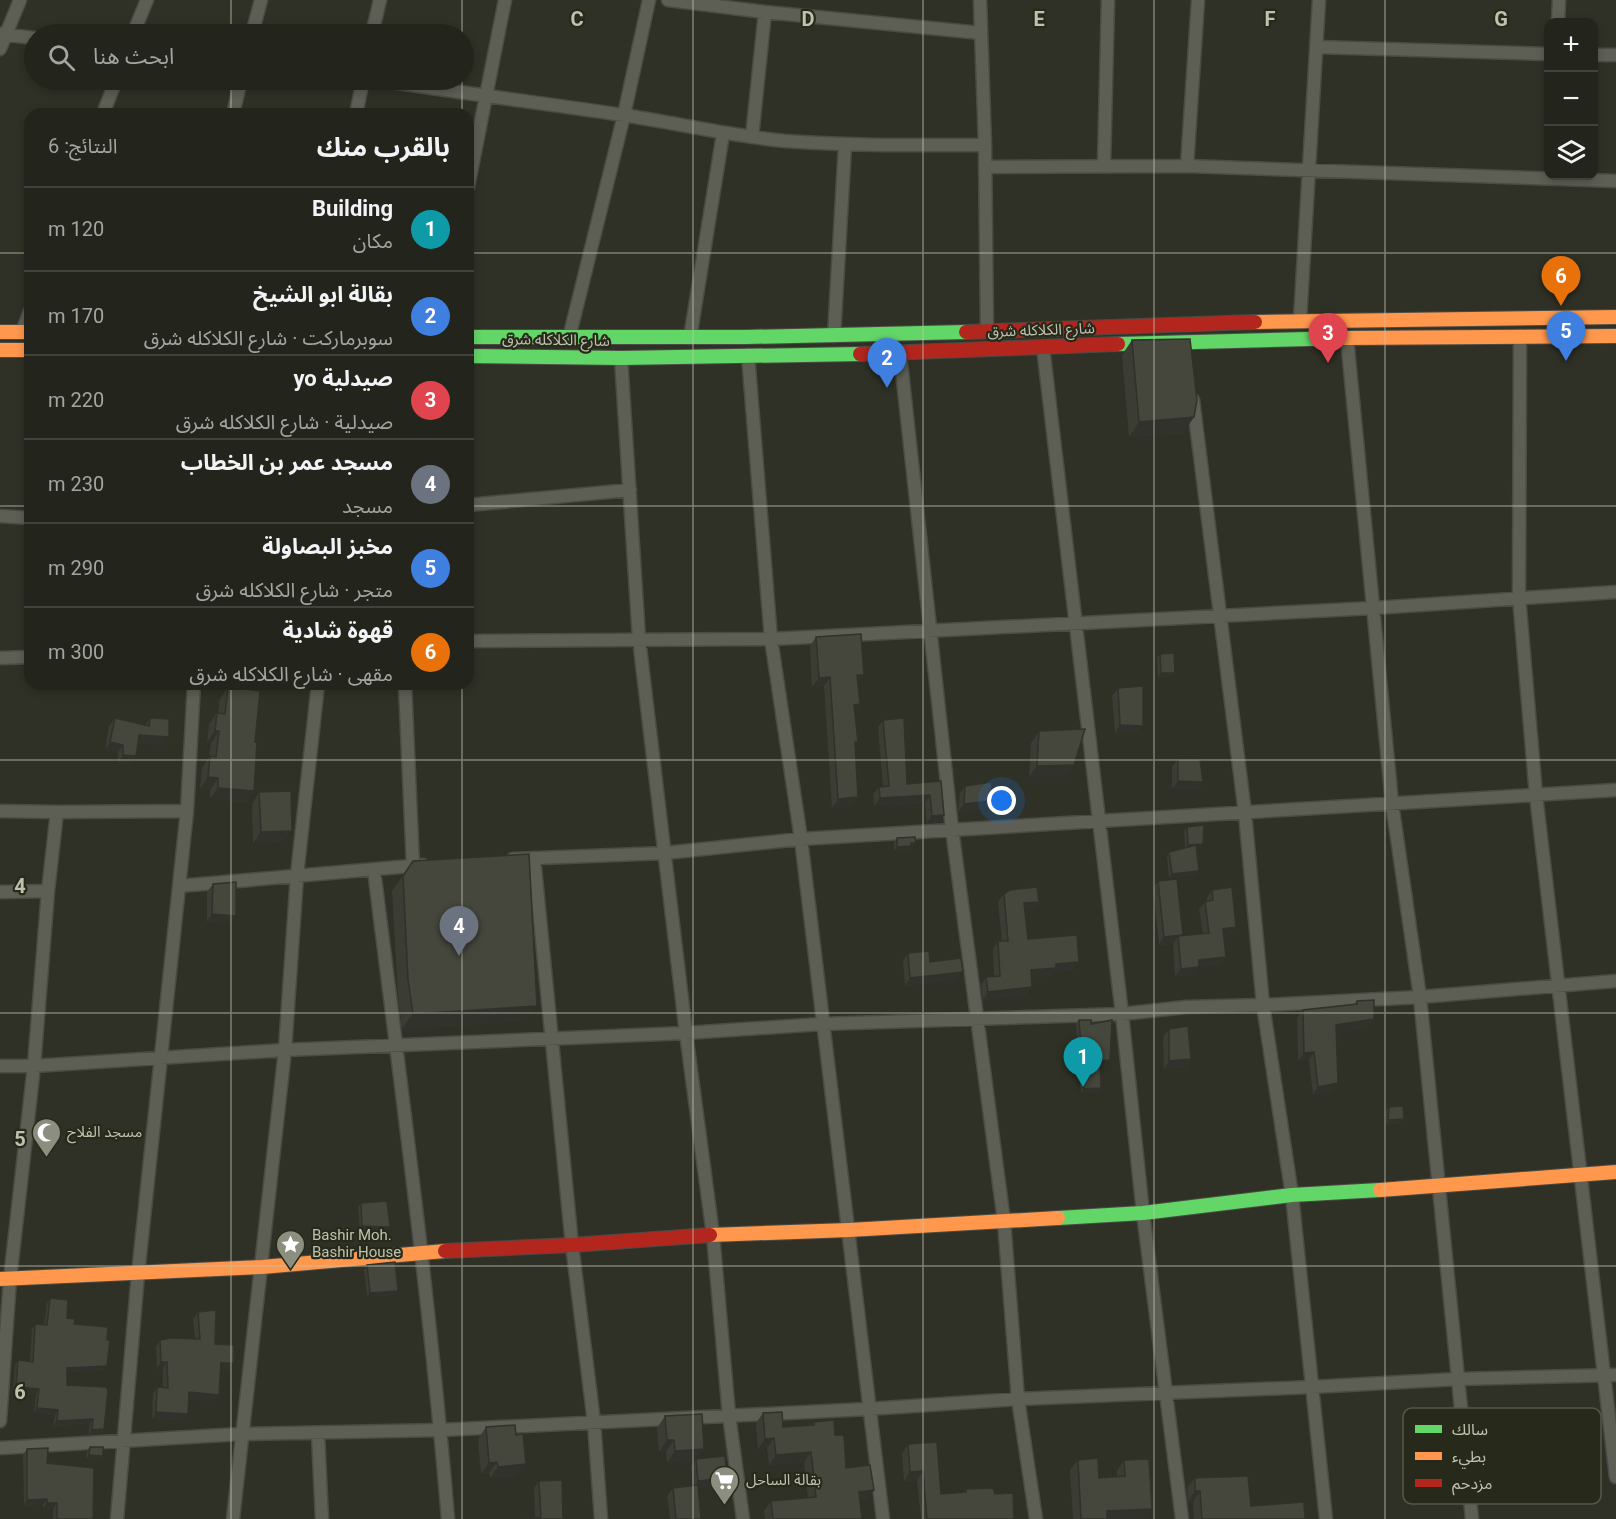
<!DOCTYPE html>
<html lang="ar">
<meta charset="utf-8">
<style>
:root{--surface:#23251c;--page:#2f3129;--text:#f1f3f6;--muted:#a3a5a3;--line:#40423b;--accent:#8c8f7f}
body{margin:0;font-family:Roboto,"Noto Sans Arabic",sans-serif;background:var(--page);color:var(--text);direction:rtl}
.controls{position:absolute;right:18px;top:18px;display:grid;overflow:hidden;border-radius:12px;box-shadow:0 3px 9px #0003}
.controls button{width:54px;height:54px;display:grid;place-items:center;padding:0;border:0;border-bottom:2px solid var(--line);background:var(--surface);color:var(--text);font:30px sans-serif}
.you{position:absolute;left:1002px;top:801px;width:21px;height:21px;margin:-15px;border:4px solid #fff;border-radius:50%;background:#1a73e8;box-shadow:0 0 0 9px #1a73e833}
.badge{display:grid;place-items:center;width:39px;height:39px;border-radius:50%;background:var(--accent);color:#fff;font-size:20px;font-weight:700}
.pin{position:absolute;translate:-50% -50px;filter:drop-shadow(0 2px 3px #0008)}
.pin::after{content:'';position:absolute;top:32px;width:21px;height:18px;background:inherit;clip-path:polygon(0 0,100% 0,50% 100%)}
.list{margin:0;padding:0;list-style:none}
h2{display:flex;justify-content:space-between;align-items:center;height:78px;margin:0;padding:0 24px;font-size:26px}
h2 small{font-size:20px;font-weight:400;color:var(--muted)}
.list li{display:grid;grid-template-columns:39px 1fr auto;gap:18px;align-items:center;box-sizing:border-box;height:84px;padding:0 24px;border-top:2px solid var(--line)}
.list b{display:block;font-size:22px;white-space:nowrap}
.list p{margin:0;font-size:20px;white-space:nowrap;color:var(--muted)}
.list em{font-size:20px;font-style:normal;color:var(--muted)}
.icon{flex:none;width:33px;height:33px;fill:none;stroke:currentColor;stroke-width:2;stroke-linecap:round;stroke-linejoin:round}
.map{position:relative;flex:none;width:1616px;height:1519px;overflow:hidden;direction:ltr}
.search{position:absolute;background:var(--surface);box-shadow:0 3px 9px #0003;left:24px;top:24px;width:450px;height:66px;display:flex;align-items:center;gap:15px;box-sizing:border-box;padding:0 21px;border-radius:33px;color:var(--muted);font-size:22px}
.panel{position:absolute;background:var(--surface);box-shadow:0 3px 9px #0003;left:24px;top:108px;width:450px;height:582px;border-radius:18px;direction:rtl}
.map>svg:first-child{display:block}
</style>
<div class="map">
<svg width="1616" height="1519" viewBox="0 0 1616 1519">
<rect width="100%" height="100%" fill="#2f3126"/>
<g fill="none" stroke-linecap="round" stroke-linejoin="round">
<defs>
<path id="street" d="M668,0L765,12L981,33
M980,0L985,145L987,331
M1558,22L1559,0
M0,34L34,38
M133,34L147,0
M252,34L261,0
M372,34L380,0
M1317,47L1548,54
M0,49L20,0
M1594,55H1616
M379,80C460,93 542,103 623,115C677,123 730,136 785,141C851,146 918,145 985,145
M103,114L116,80
M233,114L241,80
M356,114L363,80
M752,137L765,12
M1104,165L1108,0
M1187,166L1198,0
M985,167L1187,166L1616,181
M468,187L505,0
M1300,320L1319,0
M22,332L30,311
M834,336L845,145
M1520,336L1519,597L1536,795L1616,1477
M569,338L624,115L649,0
M690,338L723,134
M1347,338L1392,803L1420,997L1472,1519
M1043,347L1122,1014L1143,1213L1182,1519
M900,353L952,829L1004,1221L1018,1399L1036,1519
M748,355L771,639L801,839L883,1519
M621,358L639,639L686,1033L713,1235L729,1415L743,1519
M1193,400L1245,813L1263,1005L1292,1195L1326,1519
M468,505L630,490
M0,516L30,518
M468,641L771,639L1374,608L1616,592
M0,658L30,657
M405,684L413,866
M0,811L57,812L187,811
M534,858L572,1245L594,1422L601,1519
M513,859L665,853L801,839L1616,790
M374,870C401,1086 430,1302 448,1519
M179,886L423,865
M0,892L48,891
M0,1066H34L285,1050L686,1033L822,1024L1122,1014L1186,1007L1263,1005L1420,997L1616,981
M0,1421L10,1279L34,1066L48,891L57,812
M318,1434L322,1519
M0,1448L241,1434L441,1430L868,1409L1018,1399L1311,1387L1458,1379L1616,1375
M117,1519L138,1274L187,811L194,684
M233,1519L285,1050L297,875L318,684"/>
<path id="fast" d="M468,337H746L966,332
M1118,344L1346,338
M468,356L621,358L860,354
M1058,1218L1143,1213L1292,1195L1380,1190"/>
<path id="slow" d="M1255,322L1616,317
M0,332H30
M1346,338L1616,336
M0,350H30
M1380,1190L1616,1172
M710,1235L849,1230L1058,1218
M0,1279L262,1267L445,1251"/>
<path id="jam" d="M966,332L1255,322
M860,354L1118,344
M445,1251L572,1245L710,1235"/>
</defs>
<!-- street casing -->
<use href="#street" stroke="#4a4b44" stroke-width="15"/>
<!-- fast casing -->
<use href="#fast" stroke="#4a4b44" stroke-width="16"/>
<!-- slow casing -->
<use href="#slow" stroke="#4a4b44" stroke-width="16"/>
<!-- jam casing -->
<use href="#jam" stroke="#4a4b44" stroke-width="16"/>
<!-- street -->
<use href="#street" stroke="#5d5f55" stroke-width="12"/>
<!-- fast -->
<use href="#fast" stroke="#63d668" stroke-width="14"/>
<!-- slow -->
<use href="#slow" stroke="#ff974d" stroke-width="14"/>
<!-- jam -->
<use href="#jam" stroke="#b3261e" stroke-width="14"/>
</g>
<!-- wall -->
<path fill="#3b3d34" d="M1132,340L1194,417L1183,433L1129,437L1122,355Z
M816,637L864,675L858,682L860,704L855,712L852,806L832,808L824,686L812,687L810,646Z
M1160,654L1175,673L1172,676L1158,677L1157,657Z
M228,687L246,802L210,799V790L200,789L202,768L209,757L211,743L207,742L209,724L217,713H218L220,699Z
M1118,688L1137,733H1115L1112,696Z
M115,718L145,725L150,718L169,737L163,745L138,743L136,756L131,764L118,763V752L105,750L109,726Z
M883,720L907,784L941,781L939,822L927,823L925,803L874,806L873,794L879,787L883,786L878,727Z
M1039,731L1066,777H1029L1031,743Z
M1178,759L1203,782L1198,790L1172,789V767Z
M965,786L985,809L958,812L960,793Z
M259,792L284,842L253,843L252,804Z
M1187,827L1201,848H1196V875L1169,878L1167,856L1169,852L1185,848L1184,831Z
M897,838L916,843L913,847H911L909,850L894,851V842Z
M413,861L527,1021L402,1029L398,994L392,891Z
M1158,881L1183,936L1203,934L1199,909L1205,902L1207,901V898L1212,890L1231,935L1224,936L1221,965L1199,967L1194,975L1175,976L1173,944L1159,945L1153,888Z
M213,884L230,923L207,922V892Z
M1004,894L1039,902L1033,910H1025L1028,939L1079,962L1074,969L1054,971L1051,976L1031,977L1027,995L983,1000L981,985L986,977H994L993,949L998,941H1002L998,902Z
M908,953L930,962L957,979L905,986L903,960Z
M1357,1001L1368,1027L1336,1033L1338,1083L1332,1091L1313,1095L1309,1060L1298,1061L1297,1018L1303,1010L1354,1004Z
M1079,1020L1091,1024L1107,1064L1100,1065L1101,1088L1098,1092L1081,1093L1076,1024Z
M1169,1029L1191,1059L1186,1067L1164,1069L1163,1037Z
M1389,1107L1404,1119L1401,1123L1386,1124V1111Z
M361,1203L387,1231L360,1230L358,1207Z
M367,1265L398,1291L396,1295L367,1296L364,1269Z
M50,1298L67,1318L74,1324L103,1371L67,1372V1385L104,1429L101,1434L88,1435L90,1423L53,1426L55,1415L34,1413L36,1394L13,1392L15,1365L18,1360L30,1361L32,1329L35,1324L44,1325L47,1303Z
M198,1312L229,1370H220L219,1395L214,1401L189,1399L188,1414L183,1420L152,1419L153,1394L157,1387H163V1368L157,1369L156,1347L160,1340L195,1339L193,1319Z
M763,1413L783,1427L811,1425L814,1422L835,1435L846,1468L867,1500L860,1501L862,1519H765L764,1511L771,1501L808,1498L804,1462L769,1465L767,1448L758,1449L756,1423Z
M665,1416L697,1459L721,1486L698,1488L701,1519H670L667,1496L673,1488L693,1486L691,1466L695,1460L667,1463L666,1451L659,1452L657,1428Z
M486,1427L518,1476L490,1478L489,1473L481,1474L478,1439Z
M908,1444L941,1494L964,1492L966,1489L995,1494L1014,1519H921L917,1480L904,1481L902,1453Z
M90,1447L103,1456L101,1460L86,1459L87,1451Z
M27,1449L47,1463L93,1519H53V1509L43,1508V1505H24L23,1455Z
M1078,1460L1099,1478L1117,1477V1471L1124,1460L1145,1519H1073L1070,1470Z
M1195,1478L1251,1506L1305,1519H1194L1193,1502H1188L1187,1488Z
M539,1481L563,1519L535,1518L534,1488Z"/>
<!-- shaded-wall -->
<path fill="#30322b" d="M1194,417L1183,433L1129,437L1139,422Z
M1161,673H1175L1172,676L1158,677Z
M857,675H864L857,684Z
M830,677L824,686L812,687L819,678Z
M860,704L854,714V705Z
M1120,725L1143,726L1137,733H1115Z
M215,731H219L211,743L207,742Z
M139,735L169,737L163,745L134,743Z
M110,742L123,745L118,752L105,750Z
M123,755L136,756L131,764L118,763Z
M1074,765L1066,777H1029L1037,766Z
M208,777L218,778L210,790L200,789Z
M1178,781L1203,782L1198,790L1172,789Z
M218,788L254,791L246,802L210,799Z
M930,795L925,803L874,806L880,798Z
M858,797L852,806L832,808L838,799Z
M990,801L985,809L958,812L964,804Z
M944,815L939,822L927,823L932,816Z
M292,831L284,842L253,843L261,832Z
M911,843H916L913,847H911L909,850L894,851L897,847Z
M1203,844L1201,848L1185,849L1188,845Z
M1199,871L1196,875L1169,878L1172,874Z
M1039,902L1033,910L1019,911L1024,903Z
M212,914L236,916L230,923L207,922Z
M1236,927L1231,935L1217,936L1223,929Z
M1178,936L1173,944L1159,945L1164,937Z
M1226,957L1221,965L1199,967L1194,975L1175,976L1181,969L1199,960Z
M1079,962L1074,969L1054,971L1051,976L1025,978L1031,970L1056,964Z
M963,972L957,979L905,986L910,978Z
M1032,987L1027,995L983,1000L988,992Z
M537,1006L527,1021L402,1029L413,1014Z
M1374,1019L1368,1027L1330,1034L1336,1025Z
M1314,1052L1309,1060L1298,1061L1304,1053Z
M1191,1059L1186,1067L1164,1069L1169,1061Z
M1110,1060L1107,1064L1097,1065L1100,1061Z
M1338,1083L1332,1091L1313,1095L1318,1087Z
M1101,1088L1098,1092L1081,1093L1084,1089Z
M1404,1119L1401,1123L1386,1124L1388,1120Z
M362,1226L390,1227L387,1231L360,1230Z
M398,1291L396,1295L367,1296L370,1293Z
M161,1362H167L163,1368L157,1369Z
M221,1363H234L229,1370H216Z
M107,1366L103,1371L64,1373L67,1368Z
M16,1387L39,1389L36,1394L13,1392Z
M189,1392L219,1395L214,1401L184,1399Z
M37,1408L58,1410L55,1415L34,1413Z
M156,1412L188,1414L183,1420L152,1419Z
M93,1419L90,1423L53,1426L57,1421Z
M104,1429L101,1434L88,1435L92,1430Z
M774,1438L767,1448L758,1449L765,1439Z
M667,1440H674L666,1451L659,1452Z
M704,1449L696,1460V1459L695,1460L667,1463L675,1451Z
M811,1452L804,1462L769,1465L776,1455Z
M89,1455L103,1456L101,1460L86,1459Z
M497,1462L489,1473L481,1474L489,1463Z
M526,1464L518,1476L490,1478L498,1467Z
M923,1471L917,1480L904,1481L910,1472Z
M727,1478L721,1486L693,1489L698,1481Z
M874,1490L867,1500L852,1502L859,1492Z
M1195,1491H1200L1193,1502H1188Z
M47,1499L43,1505H24L27,1500Z
M47,1503H57L53,1509L43,1508Z
M1152,1509L1145,1519H1101L1107,1511Z"/>
<!-- building -->
<path fill="#45473d" stroke="#30322b" stroke-width="1.5" d="M1190,339L1197,400L1194,417L1139,422L1132,340Z
M861,634L864,675H857L860,704L854,705L858,742H855L858,797L838,799L830,677L819,678L816,637Z
M1174,653L1175,673H1161L1160,654Z
M1143,686V726L1120,725L1118,688Z
M228,687L260,691L255,742H257L254,791L218,788V778L208,777L210,756L216,757L219,731H215L217,713L225,714Z
M115,718L149,726L150,718L169,719V737L139,735L136,756L123,755V745L110,742Z
M904,718L907,784L941,781L944,815L932,816L930,795L880,798L879,787L889,786L883,720Z
M1085,729L1074,765L1037,766L1039,731Z
M1178,759H1200L1203,782L1178,781Z
M992,782L990,801L964,804L965,786Z
M291,791L292,831L261,832L259,792Z
M1204,825L1203,844L1188,845L1187,827Z
M915,837L916,843H911V846L897,847V838Z
M1196,845L1199,871L1172,874L1169,852Z
M529,854L537,1006L413,1014L408,979L403,876L413,861Z
M1177,879L1183,935L1164,937L1158,881Z
M236,882V916L212,914L213,884Z
M1037,887L1039,902L1024,903L1028,939L1077,935L1079,962L1056,964V968L1031,970L1032,987L988,992L986,977L1000,976L998,941H1008L1004,894L1010,890Z
M1232,887L1236,927L1223,929L1226,957L1199,960V967L1181,969L1178,936L1209,933L1205,902L1213,900L1212,890Z
M929,951L930,962L961,958L963,972L910,978L908,953Z
M1374,1000V1019L1336,1025L1338,1083L1318,1087L1314,1052L1304,1053L1303,1010L1357,1004V1001Z
M1079,1020H1091V1024L1112,1020L1110,1060L1100,1061L1101,1088L1084,1089Z
M1188,1026L1191,1059L1169,1061V1029Z
M1403,1106L1404,1119L1388,1120L1389,1107Z
M387,1201L390,1227L362,1226L361,1203Z
M395,1262L398,1291L370,1293L367,1265Z
M50,1298L68,1300L67,1318L75,1319L74,1324L108,1327L107,1340H110L107,1366L67,1368V1385L106,1387L108,1390L104,1429L92,1430L93,1419L57,1421L58,1410L37,1408L39,1389L16,1387L18,1360L33,1362L35,1324L47,1325Z
M216,1310L215,1344L234,1345V1363H221L219,1395L189,1392L188,1414L156,1412L157,1387L168,1388L167,1362H161L160,1340L171,1338L200,1339L198,1312Z
M782,1412L783,1427L814,1425V1422L834,1420L835,1435H844L846,1468L870,1465L874,1490L859,1492L862,1519H773L771,1501L816,1497L811,1452L776,1455L774,1438L765,1439L763,1413Z
M702,1414L704,1449L675,1451L674,1440H667L665,1416Z
M515,1425L516,1435L523,1434L526,1464L498,1467L497,1462L489,1463L486,1427Z
M937,1442L941,1494L966,1492V1489L993,1488L995,1494L1013,1493L1014,1519H927L923,1471L910,1472L908,1444Z
M90,1447H103V1456L89,1455Z
M48,1448L47,1463L94,1468L93,1519H57V1503H47V1499L27,1500V1449Z
M725,1456L727,1478L698,1481L696,1459Z
M1098,1458L1099,1478L1125,1476L1124,1460L1149,1459L1152,1509L1107,1511V1519H1081L1078,1460Z
M1248,1476L1251,1506L1304,1502L1305,1519H1202L1200,1491H1195V1478Z
M562,1480L563,1519H522L541,1518L539,1481Z
M698,1485L701,1519H676L673,1488Z"/>
<!-- grid -->
<path fill="none" stroke="#bec2af" stroke-width="1.5" stroke-opacity="0.55" d="M231,0V34M462,0V34M693,0V1519M923,0V1519M1154,0V1519M1385,0V1519M231,80V114M462,80V114M0,253H30M468,253H1616M0,506H30M468,506H1616M231,684V1519M462,684V1519M0,760H1616M0,1013H1616M0,1266H1616"/>
<!-- icons -->
<defs>
<symbol id="mosque-pin" viewBox="-11 -11 22 30"><path d="M0 17L-7.5 6A9.5 9.5 0 1 1 7.5 6Z" fill="#8c8f7f" stroke="#272a1a"/><path d="M3.5-4.9A6 6 0 1 0 3.5 4.9A5 5 0 1 1 3.5-4.9Z" fill="#fff"/></symbol>
<symbol id="sight-pin" viewBox="-11 -11 22 30"><path d="M0 17L-7.5 6A9.5 9.5 0 1 1 7.5 6Z" fill="#8c8f7f" stroke="#272a1a"/><path d="M0-6L1.8-2.2L6-1.7L2.9 1.2L3.7 5.4L0 3.3L-3.7 5.4L-2.9 1.2L-6-1.7L-1.8-2.2Z" fill="#fff"/></symbol>
<symbol id="supermarket-pin" viewBox="-11 -11 22 30"><path d="M0 17L-7.5 6A9.5 9.5 0 1 1 7.5 6Z" fill="#8c8f7f" stroke="#272a1a"/><path d="M-6-5.5h2.5l.6 2H6L4.5 2H-2.5L-4.4-4H-6ZM-1.5 3.2a1.3 1.3 0 1 0 .1 0ZM3 3.2a1.3 1.3 0 1 0 .1 0Z" fill="#fff"/></symbol>
</defs>
<g fill-rule="evenodd">
<use href="#mosque-pin" x="30" y="1116" width="33" height="45"/>
<use href="#sight-pin" x="274" y="1228" width="33" height="45"/>
<use href="#supermarket-pin" x="708" y="1464" width="33" height="45"/>
</g>
<g text-anchor="middle" dominant-baseline="central" stroke-width="4.5" stroke-linejoin="round" paint-order="stroke">
<!-- street labels -->
<g font-size="15" fill="#bec2af" stroke="#272a1a">
<text transform="translate(1041 330) rotate(-2)">شارع الكلاكله شرق</text>
<text transform="translate(556 340) rotate(1)">شارع الكلاكله شرق</text>
</g>
<!-- poi labels -->
<g font-size="15" fill="#bec2af" stroke="#272a1a" text-anchor="start">
<text x="67" y="1132">مسجد الفلاح</text>
<text x="312" y="1235">Bashir Moh.<tspan x="312" dy="17">Bashir House</tspan></text>
<text x="746" y="1480">بقالة الساحل</text>
</g>
</g>
<!-- legend -->
<rect x="1403" y="1408" width="198" height="96" rx="9" fill="#272a1a" stroke="#545847" stroke-width="1.5"/>
<rect x="1415" y="1425" width="27" height="8" fill="#63d668"/>
<rect x="1415" y="1452" width="27" height="8" fill="#ff974d"/>
<rect x="1415" y="1479" width="27" height="8" fill="#b3261e"/>
<g font-size="16" fill="#bec2af">
<text x="1452" y="1435">سالك</text>
<text x="1452" y="1462">بطيء</text>
<text x="1452" y="1489">مزدحم</text>
</g>
<g font-size="20" text-anchor="middle" font-weight="bold" fill="#bec2af" stroke="#272a1a" stroke-width="4.5" stroke-linejoin="round" paint-order="stroke">
<text x="577" y="26">C</text>
<text x="808" y="26">D</text>
<text x="1039" y="26">E</text>
<text x="1270" y="26">F</text>
<text x="1501" y="26">G</text>
<text x="20" y="893">4</text>
<text x="20" y="1146">5</text>
<text x="20" y="1399">6</text>
</g>
</svg>
<div class="controls">
<button>+</button>
<button>−</button>
<button><svg class="icon" aria-label="layers" viewBox="0 0 24 24"><path d="M12 4l9 5-9 5-9-5zM3 14l9 5 9-5"/></svg></button>
</div>
<div class="you"></div>
<div class="pin badge" style="left:1083px;top:1087px;background:#0f9aa8">1</div>
<div class="pin badge" style="left:887px;top:388px;background:#3f7fe0">2</div>
<div class="pin badge" style="left:1328px;top:363px;background:#e0444e">3</div>
<div class="pin badge" style="left:459px;top:956px;background:#6b7280">4</div>
<div class="pin badge" style="left:1566px;top:361px;background:#3f7fe0">5</div>
<div class="pin badge" style="left:1561px;top:306px;background:#e8710a">6</div>
<div class="search"><svg class="icon" aria-label="search" viewBox="0 0 24 24"><circle cx="10" cy="10" r="6"/><path d="M15 15l6 6"/></svg>ابحث هنا</div>
<section class="panel">
<h2>بالقرب منك<small>النتائج: 6</small></h2>
<ul class="list">
<li><span class="badge" style="background:#0f9aa8">1</span><div><b>Building</b><p>مكان</p></div><em>120 m</em></li>
<li><span class="badge" style="background:#3f7fe0">2</span><div><b>بقالة ابو الشيخ</b><p>سوبرماركت · شارع الكلاكله شرق</p></div><em>170 m</em></li>
<li><span class="badge" style="background:#e0444e">3</span><div><b>صيدلية yo</b><p>صيدلية · شارع الكلاكله شرق</p></div><em>220 m</em></li>
<li><span class="badge" style="background:#6b7280">4</span><div><b>مسجد عمر بن الخطاب</b><p>مسجد</p></div><em>230 m</em></li>
<li><span class="badge" style="background:#3f7fe0">5</span><div><b>مخبز البصاولة</b><p>متجر · شارع الكلاكله شرق</p></div><em>290 m</em></li>
<li><span class="badge" style="background:#e8710a">6</span><div><b>قهوة شادية</b><p>مقهى · شارع الكلاكله شرق</p></div><em>300 m</em></li>
</ul>
</section>
</div>
